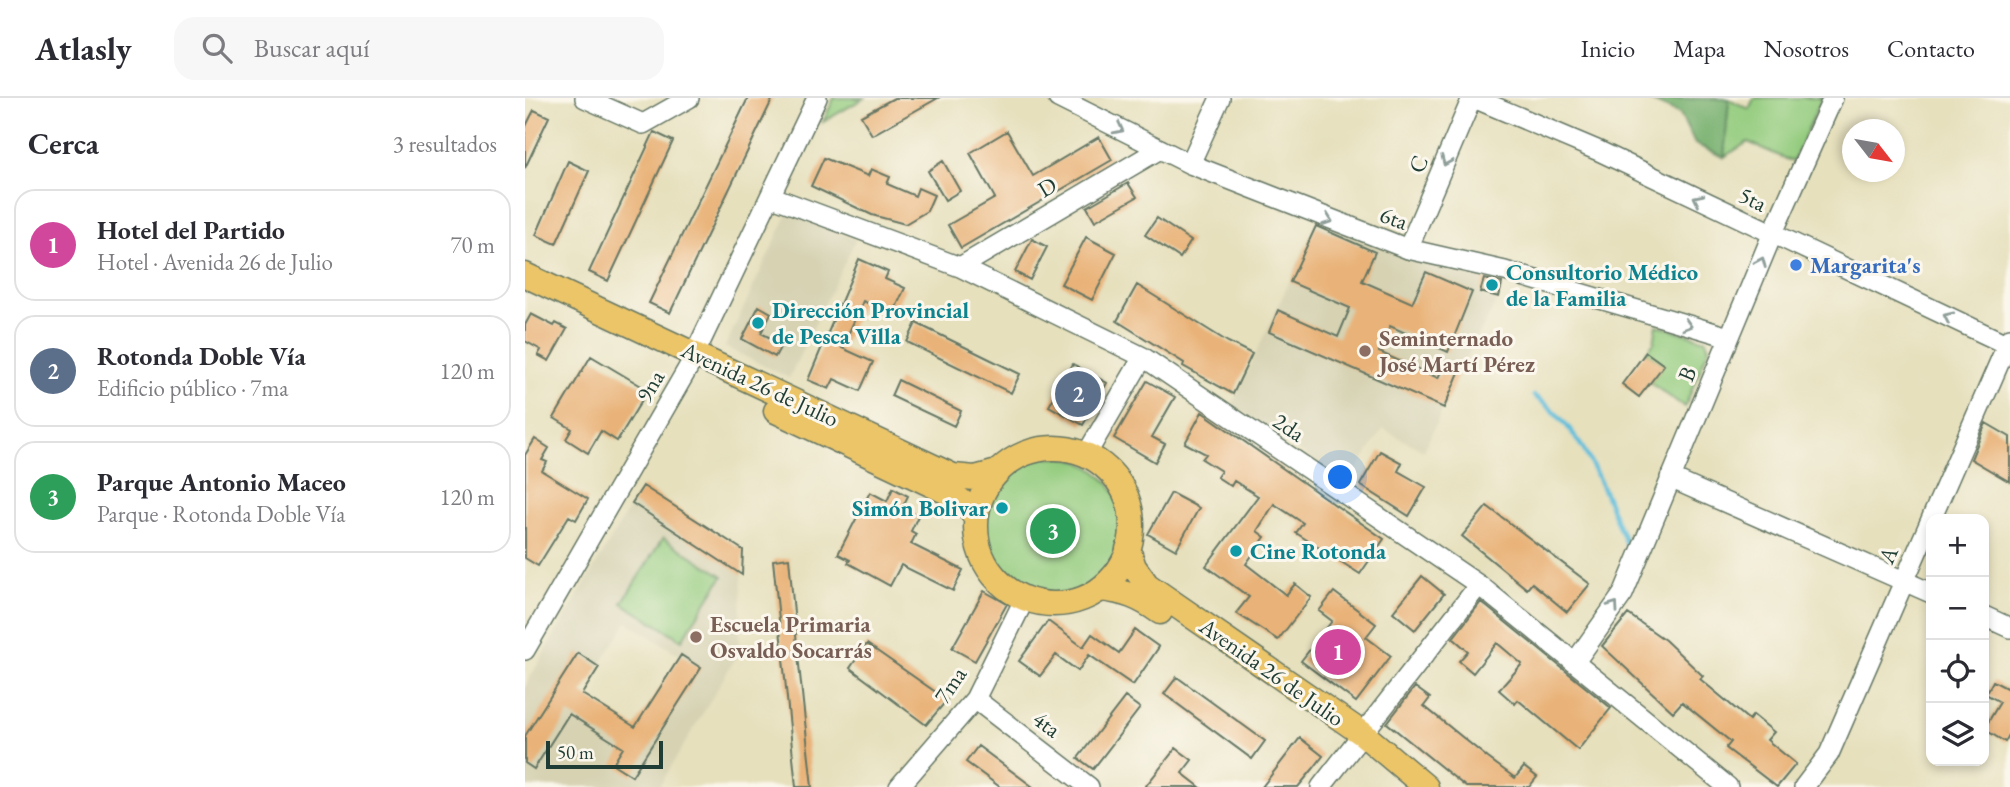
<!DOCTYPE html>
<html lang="es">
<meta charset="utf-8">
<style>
:root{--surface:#fff;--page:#f7f7f7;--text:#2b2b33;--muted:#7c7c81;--line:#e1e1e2;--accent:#b5179e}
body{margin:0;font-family:"EB Garamond",serif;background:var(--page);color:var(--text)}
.controls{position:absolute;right:21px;bottom:21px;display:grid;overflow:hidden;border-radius:14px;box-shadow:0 4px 10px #0003}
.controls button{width:63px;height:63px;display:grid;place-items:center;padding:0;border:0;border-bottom:2px solid var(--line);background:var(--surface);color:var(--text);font:35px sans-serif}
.compass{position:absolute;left:1317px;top:21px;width:63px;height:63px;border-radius:50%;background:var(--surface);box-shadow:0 4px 10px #0003;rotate:121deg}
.scale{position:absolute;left:21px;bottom:18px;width:117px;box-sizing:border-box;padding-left:7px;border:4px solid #1f3d34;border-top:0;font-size:19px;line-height:24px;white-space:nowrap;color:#1f3d34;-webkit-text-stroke:5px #fbf7ec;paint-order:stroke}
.you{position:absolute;left:816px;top:380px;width:24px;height:24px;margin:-18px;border:5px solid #fff;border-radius:50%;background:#1a73e8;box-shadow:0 0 0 10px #1a73e833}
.badge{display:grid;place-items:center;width:46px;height:46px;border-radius:50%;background:var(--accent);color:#fff;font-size:23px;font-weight:700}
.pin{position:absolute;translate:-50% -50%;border:4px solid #fff;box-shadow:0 2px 7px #0006}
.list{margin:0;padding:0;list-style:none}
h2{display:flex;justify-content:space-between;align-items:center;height:91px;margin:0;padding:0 28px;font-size:30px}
h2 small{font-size:23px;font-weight:400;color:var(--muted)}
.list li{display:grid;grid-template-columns:46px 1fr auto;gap:21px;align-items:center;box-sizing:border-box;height:112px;margin:0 14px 14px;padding:0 14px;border:2px solid var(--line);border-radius:21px}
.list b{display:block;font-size:26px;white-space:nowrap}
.list p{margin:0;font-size:23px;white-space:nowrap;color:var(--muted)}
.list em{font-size:23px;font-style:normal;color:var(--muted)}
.icon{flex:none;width:38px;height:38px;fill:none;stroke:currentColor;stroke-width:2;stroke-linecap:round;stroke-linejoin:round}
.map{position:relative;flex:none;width:1485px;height:689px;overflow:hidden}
header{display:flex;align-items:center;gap:42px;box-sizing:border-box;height:98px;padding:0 35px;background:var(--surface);border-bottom:2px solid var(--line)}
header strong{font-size:33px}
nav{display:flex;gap:38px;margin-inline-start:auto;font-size:24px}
.search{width:490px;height:63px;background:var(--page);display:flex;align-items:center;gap:18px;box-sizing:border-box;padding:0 24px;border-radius:21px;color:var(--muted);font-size:26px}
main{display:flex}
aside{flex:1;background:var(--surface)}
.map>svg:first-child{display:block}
</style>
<header>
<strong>Atlasly</strong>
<div class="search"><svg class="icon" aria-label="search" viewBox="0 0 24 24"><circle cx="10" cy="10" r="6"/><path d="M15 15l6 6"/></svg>Buscar aquí</div>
<nav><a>Inicio</a><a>Mapa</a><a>Nosotros</a><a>Contacto</a></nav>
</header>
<main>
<aside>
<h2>Cerca<small>3 resultados</small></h2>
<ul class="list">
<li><span class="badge" style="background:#d1479c">1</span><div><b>Hotel del Partido</b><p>Hotel · Avenida 26 de Julio</p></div><em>70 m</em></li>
<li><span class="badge" style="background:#5c6f8a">2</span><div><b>Rotonda Doble Vía</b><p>Edificio público · 7ma</p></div><em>120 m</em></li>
<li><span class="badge" style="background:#2e9e5b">3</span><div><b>Parque Antonio Maceo</b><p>Parque · Rotonda Doble Vía</p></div><em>120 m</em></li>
</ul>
</aside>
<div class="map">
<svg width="1485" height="689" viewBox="0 0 1485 689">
<rect width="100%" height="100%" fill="#fbf7ec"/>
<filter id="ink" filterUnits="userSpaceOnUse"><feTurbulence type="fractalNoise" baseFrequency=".0143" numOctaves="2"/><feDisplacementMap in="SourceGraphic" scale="14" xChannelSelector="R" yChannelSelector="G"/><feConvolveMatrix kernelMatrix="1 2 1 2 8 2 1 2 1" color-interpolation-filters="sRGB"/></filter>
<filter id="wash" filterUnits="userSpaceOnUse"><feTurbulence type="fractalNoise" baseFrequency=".00686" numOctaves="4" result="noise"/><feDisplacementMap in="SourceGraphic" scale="28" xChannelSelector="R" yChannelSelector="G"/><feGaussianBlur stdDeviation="1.57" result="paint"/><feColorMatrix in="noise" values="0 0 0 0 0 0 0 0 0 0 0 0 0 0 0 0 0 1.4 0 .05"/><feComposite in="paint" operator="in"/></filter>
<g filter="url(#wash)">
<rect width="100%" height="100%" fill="#e6e0bd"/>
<!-- built -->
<path fill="#d6d2b2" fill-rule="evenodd" d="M264,113L331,141L264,280L200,249Z
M791,126L888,160L960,175L955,194L974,199L935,272L899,353L858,331L823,386L707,307Z
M107,405L217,477L214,554L134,689H0V588ZM102,524L155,557L110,629L57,595Z"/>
<!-- green -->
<path fill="#94cc7f" stroke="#5a845a" stroke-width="2" d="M309,0H339L298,24Z
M1229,0H1297L1268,64L1223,44L1199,59L1204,1L1224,11Z
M1132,227L1181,242L1184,250L1160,309L1125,285L1138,267L1121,254L1129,244Z
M457 430a71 71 0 1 1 142 0a71 71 0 1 1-142 0Z
M138,440L198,478L157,542L97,505Z"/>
<!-- forest -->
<path fill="#77b06e" stroke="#4b7651" stroke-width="2" d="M1119,0L1204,1L1199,59L1170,46L1155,16Z"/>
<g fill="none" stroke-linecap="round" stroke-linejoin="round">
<!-- stream -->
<path stroke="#5dbedb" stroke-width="4.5" d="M1009,298C1061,331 1078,394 1102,448"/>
</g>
<g id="blocks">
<!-- building -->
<path fill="#e9b278" d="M223,0H248L145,215L124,205Z
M369,0H413L347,37L336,18Z
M9,12L24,19L0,70V30Z
M482,33L508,78L574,39L587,62L436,150L423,127L470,100L445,55Z
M129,34L148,43L83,183L64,174Z
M299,60L343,78L346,71L365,79L362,86L390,98L393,90L409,97L402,113L380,126L347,117L286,88Z
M43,63L64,73L31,146L11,137Z
M418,63L435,93L420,102L403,73Z
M603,85L612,99L570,123L562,109Z
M632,120L666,143L655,160L620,137Z
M791,128L850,154L837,183L887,205L901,174L947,194L923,254L865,228L854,254L913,280L920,265L935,272L919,310L744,234L753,212L813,239L825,210L765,184Z
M561,139L591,155L567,202L536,186Z
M507,141L522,149L505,182L490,174Z
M334,161L363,174L360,181L380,190L368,216L338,203L317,250L348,264L335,293L309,281L304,291L283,282Z
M959,181L977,185L974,199L955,194Z
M612,187L703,244L727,256L708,296L658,268L659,265L592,223Z
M234,208L246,215L236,235L257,246L250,259L217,241Z
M6,216L29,228L31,225L42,231L24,263L13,257L16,252L0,243V227Z
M391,225L495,276L486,295L382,244Z
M1121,254L1139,267L1114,299L1097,286Z
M66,258L123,292L92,343L76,333L63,355L41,341L47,331L29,320Z
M548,266L582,285L558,327L524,308Z
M373,282L436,313L429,328L366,298Z
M622,283L650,299L627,339L640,346L630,364L589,340Z
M677,314L859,441L835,476L771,435L778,425L749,406L732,433L740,439L721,466L761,497L770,486L786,499L753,542L711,515L724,499L681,468L733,398L709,383L706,388L692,379L696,373L677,361L681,356L660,345Z
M1461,325L1485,339V384L1446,361Z
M10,341L24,350L17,362L22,364L17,373L63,401L51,422L44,418L13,468L0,460V357Z
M855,353L877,365L873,373L901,389L884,418L835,387Z
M118,388L218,452L217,477L107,405Z
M368,390L383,398L377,410L393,418L386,433L391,436L386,446L438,472L428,493L376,467L365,488L323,465L325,462L313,456L345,394L362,403Z
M646,395L674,410L651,452L623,436Z
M962,408L1065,486L1042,514L1007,485L1002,491L937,438Z
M264,460L272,548L287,689H271L248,462Z
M897,478L919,496L890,532L868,514Z
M459,493L482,506L450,563L427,550Z
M809,494L851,526L841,539L866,558L831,604L776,563L807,523L794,513Z
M956,504L1086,610L1053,652L993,602L990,606L974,592L997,566L972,545L948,575L934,563L943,553L928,540Z
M1103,516L1140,542L1178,578L1175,581L1224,622L1228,617L1249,634L1242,642L1271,666L1252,689L1201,650L1206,644L1157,604L1148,614L1077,548Z
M523,523L558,549L567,536L594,555L610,532L634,549L608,587L564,557L553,573L531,557L515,578L494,563Z
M342,546L422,602L401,627L325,570Z
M53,555L74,569L57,596L110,629L156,557L176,570L107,678L88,666L98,650L44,616L9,671L0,665V638Z
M652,579L740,643L727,661L639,596Z
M1468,583L1483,591L1485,588V635L1480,644L1459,631L1475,604L1461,596Z
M890,589L905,600L899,608L963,660L990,680L999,669L1012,679L1004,689H941L862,625Z
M600,599L615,610L568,671L553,660Z
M775,640L798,658L788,671L773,689H737Z
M453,648L508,689H475L441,664Z
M651,650L667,662L657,675L675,689H620Z"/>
</g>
</g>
<g filter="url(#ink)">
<use href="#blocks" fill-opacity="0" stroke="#657664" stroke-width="2"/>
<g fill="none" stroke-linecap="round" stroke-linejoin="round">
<defs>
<path id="minor" d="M60,0L118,26L164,0
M533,0L665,66L883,151L980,173L1204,239
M949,0L1074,53L1485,248
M665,66L695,0
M245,98L435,169L618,259L954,487L1203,689
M883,151L947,0
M435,169L635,51
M561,357L618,259
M1145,380L1406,495
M1459,518L1485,530
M0,552L163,270L292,0
M1050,564L1098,496L1247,137L1308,0
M450,601L564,689
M374,689L450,601L500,500
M796,689L954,487
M1279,689L1304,656L1485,240"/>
<path id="major" d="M0,177L428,378L450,380L472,374
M251,313L420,393L435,402L451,418
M451 428a78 78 0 1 1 156 0a78 78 0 1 1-156 0Z
M603,451L609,469L622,487L838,636L901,689
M575,491C599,493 616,500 635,514"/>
</defs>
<!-- minor casing -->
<use href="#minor" stroke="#657664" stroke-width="22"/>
<!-- major casing -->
<use href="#major" stroke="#657664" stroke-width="27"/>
<!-- minor -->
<use href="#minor" stroke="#fff" stroke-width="19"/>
<!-- major -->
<use href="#major" stroke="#ecc569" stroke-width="24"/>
</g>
<!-- one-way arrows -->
<defs><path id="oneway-chevron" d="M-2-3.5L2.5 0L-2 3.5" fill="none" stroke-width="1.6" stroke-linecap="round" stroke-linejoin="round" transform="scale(1.75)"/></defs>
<g stroke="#8f9e9a">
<use href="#oneway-chevron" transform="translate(594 31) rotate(27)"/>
<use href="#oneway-chevron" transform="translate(921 63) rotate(113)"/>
<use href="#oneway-chevron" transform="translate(1173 101) rotate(-154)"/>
<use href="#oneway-chevron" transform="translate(803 122) rotate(20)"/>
<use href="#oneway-chevron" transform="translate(1236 164) rotate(-67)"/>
<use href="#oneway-chevron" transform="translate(1423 219) rotate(-155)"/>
<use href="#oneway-chevron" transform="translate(1162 227) rotate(16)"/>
<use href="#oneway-chevron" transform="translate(1089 508) rotate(-55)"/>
</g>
</g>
<!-- markers -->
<circle fill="#3f7fe0" stroke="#fbf7ec" stroke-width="2.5" cx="1271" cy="167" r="7"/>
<g fill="#0f9aa8" stroke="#fbf7ec" stroke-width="2.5">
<circle cx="967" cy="187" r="7"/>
<circle cx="233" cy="225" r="7"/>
<circle cx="477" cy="410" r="7"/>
<circle cx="711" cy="453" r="7"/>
</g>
<g fill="#8d6e63" stroke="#fbf7ec" stroke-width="2.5">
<circle cx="840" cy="253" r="7"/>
<circle cx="171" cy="539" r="7"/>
</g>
<g text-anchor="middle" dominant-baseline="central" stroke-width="6" stroke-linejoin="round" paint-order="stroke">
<!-- street labels -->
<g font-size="23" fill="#1f3d34" stroke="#fbf7ec">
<text transform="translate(893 66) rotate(-67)">C</text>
<text transform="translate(522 89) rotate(-31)">D</text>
<text transform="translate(1228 101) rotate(26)">5ta</text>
<text transform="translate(869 120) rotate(20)">6ta</text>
<text transform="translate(1162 276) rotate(-67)">B</text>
<text transform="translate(235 286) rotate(25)">Avenida 26 de Julio</text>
<text transform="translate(125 288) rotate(-60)">9na</text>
<text transform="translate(764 329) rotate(34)">2da</text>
<text transform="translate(1363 457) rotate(-66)">A</text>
<text transform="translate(747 574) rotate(35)">Avenida 26 de Julio</text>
<text transform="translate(425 587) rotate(-56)">7ma</text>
<text transform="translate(522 626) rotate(37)">4ta</text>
</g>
<!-- shop labels -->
<g font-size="23" font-weight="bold" fill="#366cbe" stroke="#fbf7ec" text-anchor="start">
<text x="1285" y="167">Margarita's</text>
</g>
<!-- culture labels -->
<g font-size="23" font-weight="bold" fill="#0d838f" stroke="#fbf7ec" text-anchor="start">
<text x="981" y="174">Consultorio Médico<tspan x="981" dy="26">de la Familia</tspan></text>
<text x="247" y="212">Dirección Provincial<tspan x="247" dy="26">de Pesca Villa</tspan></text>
<text x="463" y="410" text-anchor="end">Simón Bolivar</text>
<text x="725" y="453">Cine Rotonda</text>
</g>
<!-- education labels -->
<g font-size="23" font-weight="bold" fill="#785e54" stroke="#fbf7ec" text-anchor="start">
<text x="854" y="240">Seminternado<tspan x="854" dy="26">José Martí Pérez</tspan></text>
<text x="185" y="526">Escuela Primaria<tspan x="185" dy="26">Osvaldo Socarrás</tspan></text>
</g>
</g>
</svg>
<div class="controls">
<button>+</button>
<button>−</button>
<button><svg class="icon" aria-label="locate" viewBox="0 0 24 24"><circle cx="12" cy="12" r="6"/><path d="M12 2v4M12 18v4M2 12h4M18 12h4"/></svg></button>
<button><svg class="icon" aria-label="layers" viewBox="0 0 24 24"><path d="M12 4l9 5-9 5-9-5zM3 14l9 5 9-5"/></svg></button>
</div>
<svg class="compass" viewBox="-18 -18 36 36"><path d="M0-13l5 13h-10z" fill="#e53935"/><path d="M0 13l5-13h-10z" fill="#7c7c81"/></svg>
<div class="scale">50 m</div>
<div class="you"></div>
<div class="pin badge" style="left:813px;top:554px;background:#d1479c">1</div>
<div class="pin badge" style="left:553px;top:296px;background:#5c6f8a">2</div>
<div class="pin badge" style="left:528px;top:433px;background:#2e9e5b">3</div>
</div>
</main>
